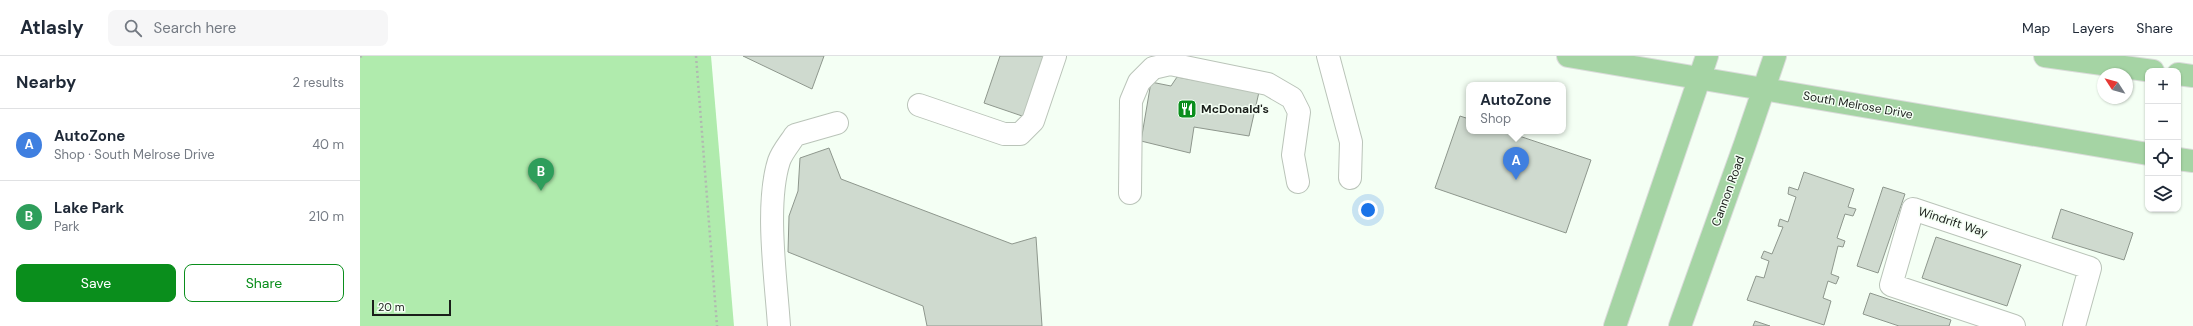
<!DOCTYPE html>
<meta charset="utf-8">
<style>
:root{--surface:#fff;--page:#f6f6f7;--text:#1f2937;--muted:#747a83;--line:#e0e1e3;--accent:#0a8e1c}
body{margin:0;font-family:"DM Sans",sans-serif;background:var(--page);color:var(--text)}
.controls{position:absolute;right:12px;top:12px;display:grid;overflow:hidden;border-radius:8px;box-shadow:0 1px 3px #0004}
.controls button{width:36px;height:36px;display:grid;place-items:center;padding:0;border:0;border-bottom:1px solid var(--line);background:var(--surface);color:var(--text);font:20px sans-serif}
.compass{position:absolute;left:1737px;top:12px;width:36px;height:36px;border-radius:50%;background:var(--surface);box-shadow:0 1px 3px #0004;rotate:306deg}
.scale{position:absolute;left:12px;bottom:10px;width:79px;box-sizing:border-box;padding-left:4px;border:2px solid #1a1e1a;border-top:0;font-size:11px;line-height:14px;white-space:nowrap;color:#1a1e1a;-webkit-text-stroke:3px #f4fff4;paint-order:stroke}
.you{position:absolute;left:1008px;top:154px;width:14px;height:14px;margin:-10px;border:3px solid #fff;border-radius:50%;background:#1a73e8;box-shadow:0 0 0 6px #1a73e833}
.badge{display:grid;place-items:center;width:26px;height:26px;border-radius:50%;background:var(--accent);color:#fff;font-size:13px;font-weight:700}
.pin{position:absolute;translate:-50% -33px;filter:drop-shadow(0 1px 2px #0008)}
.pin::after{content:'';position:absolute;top:21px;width:14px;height:12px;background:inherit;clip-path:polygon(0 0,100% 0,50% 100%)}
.popup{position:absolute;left:1106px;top:26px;width:100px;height:52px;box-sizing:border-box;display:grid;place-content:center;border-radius:8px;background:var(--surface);filter:drop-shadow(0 1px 3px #0005);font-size:13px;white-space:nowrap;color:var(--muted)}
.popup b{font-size:15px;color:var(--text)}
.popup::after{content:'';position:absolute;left:50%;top:100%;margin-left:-8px;border:8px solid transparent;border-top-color:var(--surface)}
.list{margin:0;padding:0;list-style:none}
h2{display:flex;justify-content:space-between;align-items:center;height:52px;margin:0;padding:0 16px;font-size:17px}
h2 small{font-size:13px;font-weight:400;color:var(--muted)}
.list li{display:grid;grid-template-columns:26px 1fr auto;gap:12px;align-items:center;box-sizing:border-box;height:72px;padding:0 16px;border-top:1px solid var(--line)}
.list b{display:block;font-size:15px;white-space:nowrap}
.list p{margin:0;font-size:13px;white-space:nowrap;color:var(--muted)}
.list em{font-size:13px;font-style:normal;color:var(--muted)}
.actions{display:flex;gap:8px;padding:12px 16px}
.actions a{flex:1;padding:9px 0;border:1px solid var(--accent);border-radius:8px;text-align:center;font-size:14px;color:var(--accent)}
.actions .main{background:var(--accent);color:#fff}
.icon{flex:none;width:22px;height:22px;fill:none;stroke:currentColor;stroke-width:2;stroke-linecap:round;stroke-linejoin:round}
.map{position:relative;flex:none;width:1833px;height:270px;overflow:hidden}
header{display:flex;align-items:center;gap:24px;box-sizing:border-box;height:56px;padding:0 20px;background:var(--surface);border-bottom:1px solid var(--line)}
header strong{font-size:19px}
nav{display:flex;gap:22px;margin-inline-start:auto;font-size:14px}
.search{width:280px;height:36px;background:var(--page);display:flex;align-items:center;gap:10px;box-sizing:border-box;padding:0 14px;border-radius:8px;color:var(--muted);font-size:15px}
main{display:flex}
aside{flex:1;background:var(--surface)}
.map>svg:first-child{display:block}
</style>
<header>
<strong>Atlasly</strong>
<div class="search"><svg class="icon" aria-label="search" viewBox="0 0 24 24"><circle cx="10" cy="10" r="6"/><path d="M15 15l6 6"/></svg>Search here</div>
<nav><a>Map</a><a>Layers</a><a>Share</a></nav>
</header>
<main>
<aside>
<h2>Nearby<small>2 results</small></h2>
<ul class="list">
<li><span class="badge" style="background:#3f7fe0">A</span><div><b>AutoZone</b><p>Shop · South Melrose Drive</p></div><em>40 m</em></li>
<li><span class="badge" style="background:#2e9e5b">B</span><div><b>Lake Park</b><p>Park</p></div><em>210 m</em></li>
</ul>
<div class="actions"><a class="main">Save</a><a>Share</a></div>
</aside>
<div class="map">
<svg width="1833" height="270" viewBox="0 0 1833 270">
<rect width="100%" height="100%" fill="#f4fff4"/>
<!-- green -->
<path fill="#b0ebad" d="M0,0H351L374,270H0Z"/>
<!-- building -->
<path fill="#cfdacf" stroke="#8e978d" d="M383,0H464L452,33Z
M640,0H685L665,61L624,47Z
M817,21L899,36L889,80L834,71L830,97L781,85L791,26L811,30Z
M1100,60L1109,63V75H1144L1231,104L1206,177L1075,132Z
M469,92L481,123L652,188L676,181L682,270H567L563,250L428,196L429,160L438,135L440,102Z
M1444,116L1494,133L1488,151L1496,153L1493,160L1485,158L1477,182L1485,185L1483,191L1478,190L1471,218L1479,221L1476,228L1468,225L1463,242L1471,245L1464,269L1387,244L1396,220L1404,222L1409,205L1401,202L1404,195L1412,198L1423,171L1418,170L1420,163L1428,166L1436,141L1428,138L1429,131L1438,134Z
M1523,131L1545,138L1518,217L1497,210Z
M1701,153L1773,177L1764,204L1692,182Z
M1576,181L1661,209L1647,250L1562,222Z
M1510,237L1591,264L1589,270H1539L1503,258Z
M1395,265L1410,270H1393Z"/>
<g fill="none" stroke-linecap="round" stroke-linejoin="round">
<defs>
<path id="minor" d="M968,0L991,86L990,122
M559,49L644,78H660L673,65L695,0
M770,137L771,45L779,26L793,12L810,8L908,28L932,42L939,56L933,99L938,126
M419,270C416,223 405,149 419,105C422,96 430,87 435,79L477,67
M1654,270L1531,229L1553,153L1730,212L1714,270"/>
<path id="major" d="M1208,0L1788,98
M1685,0L1793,15
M1818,18L1833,20
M1818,103L1833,105
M1255,270L1347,0
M1320,270L1385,88L1415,0"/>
</defs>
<!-- minor casing -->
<use href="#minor" stroke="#bac4b9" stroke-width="24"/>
<!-- major casing -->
<use href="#major" stroke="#dadbda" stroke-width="24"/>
<!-- path -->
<path stroke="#b0b9b0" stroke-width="2.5" stroke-dasharray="2 3" stroke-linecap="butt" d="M336,0L357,270
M0,1L2,0"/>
<!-- minor -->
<use href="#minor" stroke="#fff" stroke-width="22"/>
<!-- major -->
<use href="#major" stroke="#a5d4a4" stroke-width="22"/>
</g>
<!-- icons -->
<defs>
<symbol id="restaurant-square" viewBox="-11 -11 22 22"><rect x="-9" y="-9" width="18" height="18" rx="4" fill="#0a8e1c" stroke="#f4fff4"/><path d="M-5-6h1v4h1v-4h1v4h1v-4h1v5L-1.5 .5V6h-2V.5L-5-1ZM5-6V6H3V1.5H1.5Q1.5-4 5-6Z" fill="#fff"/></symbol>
</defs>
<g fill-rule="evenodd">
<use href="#restaurant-square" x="816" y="42" width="22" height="22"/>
</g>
<g text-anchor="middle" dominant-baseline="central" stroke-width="3" stroke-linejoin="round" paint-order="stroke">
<!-- street labels -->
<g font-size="12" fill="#1a1e1a" stroke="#f4fff4">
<text transform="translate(1498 49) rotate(10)">South Melrose Drive</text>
<text transform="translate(1368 135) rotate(-70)">Cannon Road</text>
<text transform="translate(1593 166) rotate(18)">Windrift Way</text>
</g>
<!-- poi labels -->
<g font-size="12" font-weight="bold" fill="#1a1e1a" stroke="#f4fff4" text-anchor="start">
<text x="841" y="53">McDonald's</text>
</g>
</g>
</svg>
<div class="controls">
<button>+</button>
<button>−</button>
<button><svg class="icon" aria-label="locate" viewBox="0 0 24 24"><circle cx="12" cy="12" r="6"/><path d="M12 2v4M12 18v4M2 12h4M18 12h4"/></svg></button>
<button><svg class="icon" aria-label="layers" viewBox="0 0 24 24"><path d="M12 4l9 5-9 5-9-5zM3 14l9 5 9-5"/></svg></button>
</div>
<svg class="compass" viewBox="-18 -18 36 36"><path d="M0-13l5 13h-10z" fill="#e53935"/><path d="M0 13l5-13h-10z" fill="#747a83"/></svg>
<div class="scale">20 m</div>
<div class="you"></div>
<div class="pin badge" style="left:1156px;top:124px;background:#3f7fe0">A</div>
<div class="popup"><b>AutoZone</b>Shop</div>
<div class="pin badge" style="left:181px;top:135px;background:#2e9e5b">B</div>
</div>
</main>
